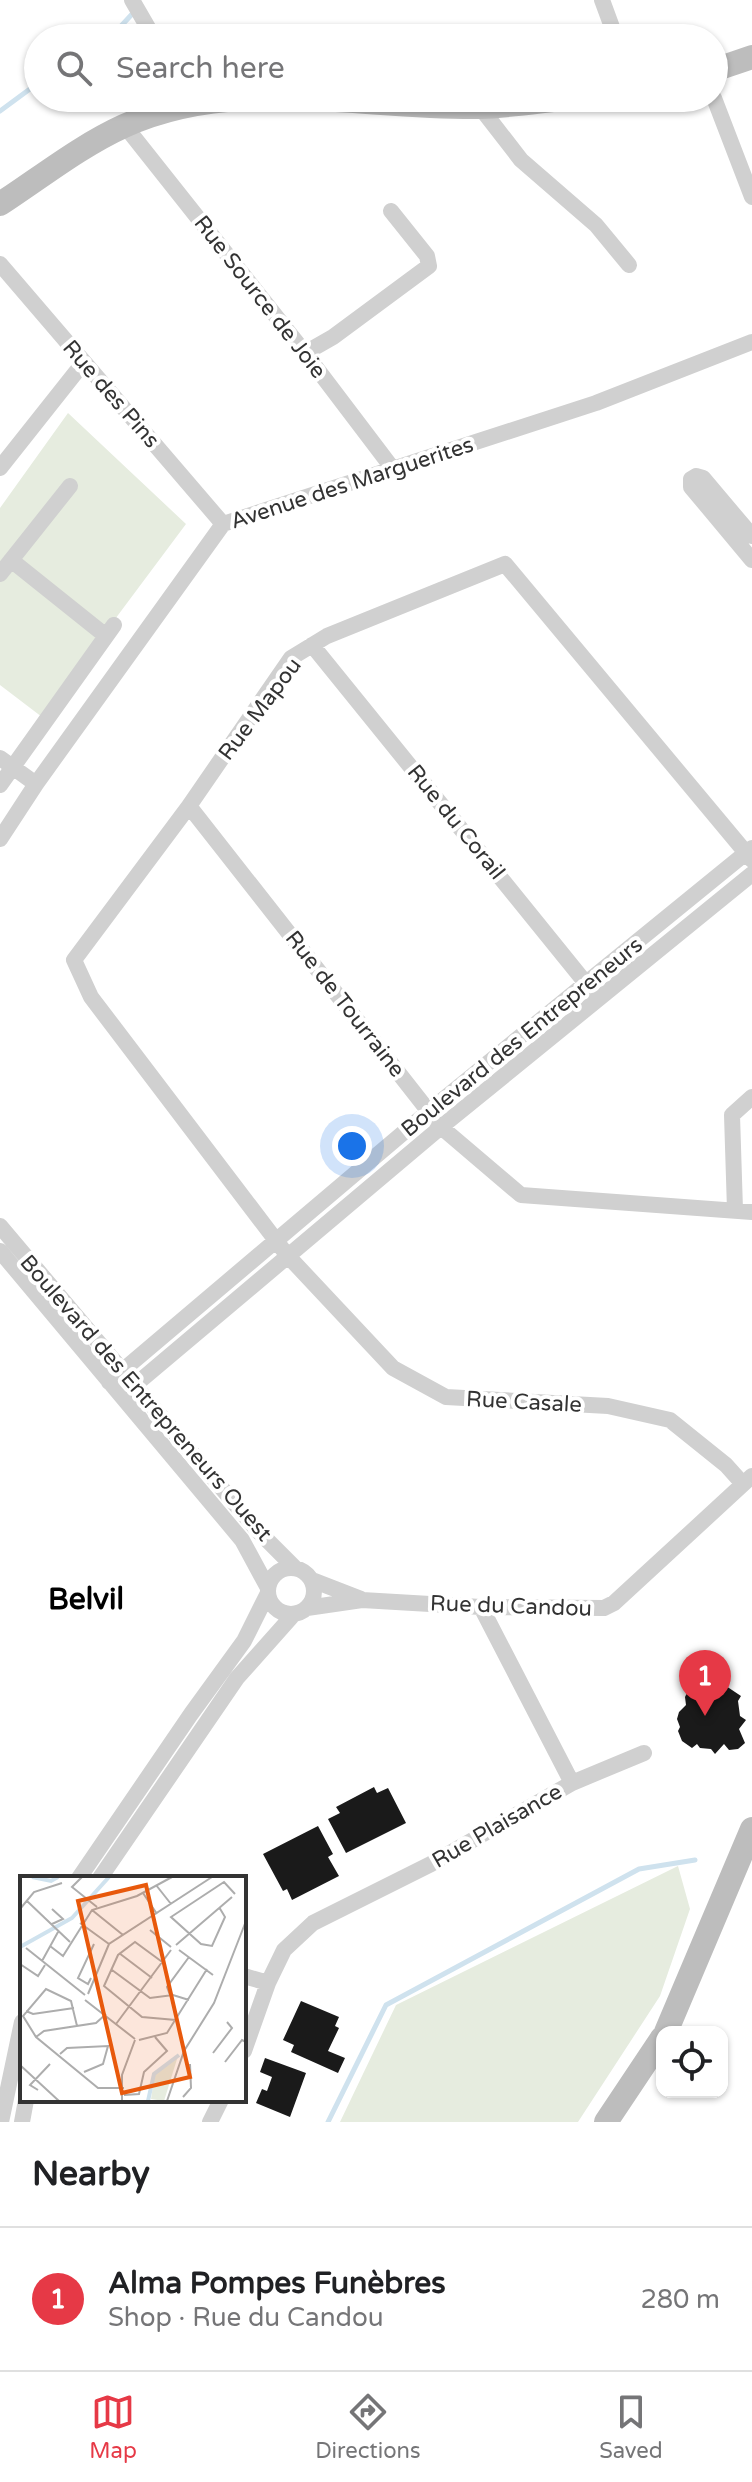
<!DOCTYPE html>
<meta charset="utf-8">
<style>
:root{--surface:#fff;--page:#f6f6f6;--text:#202124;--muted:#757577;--line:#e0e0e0;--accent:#e63946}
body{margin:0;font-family:"Varela Round",sans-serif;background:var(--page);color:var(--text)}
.controls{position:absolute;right:24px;bottom:24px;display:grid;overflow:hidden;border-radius:16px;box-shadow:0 2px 6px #0004}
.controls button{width:72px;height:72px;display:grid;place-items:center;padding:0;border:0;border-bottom:2px solid var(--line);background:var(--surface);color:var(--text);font:40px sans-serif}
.you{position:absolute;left:352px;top:1146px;width:28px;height:28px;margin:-20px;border:6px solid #fff;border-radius:50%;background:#1a73e8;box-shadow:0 0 0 12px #1a73e833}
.badge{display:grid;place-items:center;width:52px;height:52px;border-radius:50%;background:var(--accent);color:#fff;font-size:26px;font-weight:700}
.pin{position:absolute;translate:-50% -66px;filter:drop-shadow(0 2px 4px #0008)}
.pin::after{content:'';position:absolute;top:42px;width:28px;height:24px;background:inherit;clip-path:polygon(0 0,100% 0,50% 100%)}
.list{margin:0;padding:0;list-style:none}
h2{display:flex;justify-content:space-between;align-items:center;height:104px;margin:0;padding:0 32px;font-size:34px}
h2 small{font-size:26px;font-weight:400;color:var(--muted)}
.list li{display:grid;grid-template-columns:52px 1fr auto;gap:24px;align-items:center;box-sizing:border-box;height:144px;padding:0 32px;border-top:2px solid var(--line)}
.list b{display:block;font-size:30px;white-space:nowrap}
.list p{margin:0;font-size:26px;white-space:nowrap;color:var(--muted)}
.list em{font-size:26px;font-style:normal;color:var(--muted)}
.icon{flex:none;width:44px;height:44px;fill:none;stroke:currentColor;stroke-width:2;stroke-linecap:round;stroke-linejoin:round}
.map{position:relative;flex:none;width:752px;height:2122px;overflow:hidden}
.search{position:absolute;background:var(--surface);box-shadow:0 2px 6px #0004;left:24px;right:24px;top:24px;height:88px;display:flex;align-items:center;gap:20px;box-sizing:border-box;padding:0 28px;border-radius:44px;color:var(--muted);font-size:30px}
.sheet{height:248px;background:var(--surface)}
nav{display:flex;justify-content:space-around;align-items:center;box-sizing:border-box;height:112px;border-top:2px solid var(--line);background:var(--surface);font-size:22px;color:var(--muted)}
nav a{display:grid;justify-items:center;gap:4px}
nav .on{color:var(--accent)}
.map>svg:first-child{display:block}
</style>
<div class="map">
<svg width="752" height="2122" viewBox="0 0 752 2122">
<rect width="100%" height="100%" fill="#fff"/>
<!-- green -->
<path fill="#e6ecdf" d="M68,413L186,524L42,717L0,685V508Z
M678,1866L690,1909L660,1996L578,2122H340L396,2005Z"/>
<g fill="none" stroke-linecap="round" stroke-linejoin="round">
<!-- stream -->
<path stroke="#cfe2ee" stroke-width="5" d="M110,38L134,12
M0,111L38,83
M328,2122L386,2005L639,1869L695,1860"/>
</g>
<!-- building -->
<path fill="#1a1a1a" d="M723,1684L741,1696L738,1701L740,1716L746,1720L739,1729L745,1743L738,1749L729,1750L724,1744L715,1754L711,1749L700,1748L697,1744L692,1748L682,1741L678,1731L680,1727L677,1719L679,1712L686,1705L685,1697L687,1693L697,1695L706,1685L720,1688Z
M374,1787L377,1793L388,1788L406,1823L346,1853L328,1819L340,1813L336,1807Z
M318,1826L333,1854L328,1857L339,1876L292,1900L287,1889L283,1891L263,1854Z
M301,2001L339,2017L335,2026L339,2028L328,2051L345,2058L338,2073L291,2052L294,2045L283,2040Z
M265,2058L306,2073L290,2117L256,2103L262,2089L267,2091L272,2077L260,2072Z"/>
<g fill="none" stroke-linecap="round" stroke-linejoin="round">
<!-- street -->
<path stroke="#d0d0d0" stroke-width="16" d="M132,0L154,38
M602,0L616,38
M714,98L752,197
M480,107L521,160L596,225L629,265
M125,126L305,353L393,469
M0,264L223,524
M305,353L333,337L429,266L427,256L391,211
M0,468L84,362
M752,536L703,478L696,476L691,479V487L752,560
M11,560L106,636
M0,574L70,486
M312,645L593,992
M0,758L36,784
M0,785L114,625
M189,806L441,1127L521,1195L752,1212
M0,839L36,784L223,524L596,403L752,342
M735,1210L732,1115L752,1097
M0,1226L258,1531L295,1568
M0,1251L242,1540L268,1588
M109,1382L429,1111L752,848
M122,1396L441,1127L752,874
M743,1484L726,1465L670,1420L608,1406L446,1397L393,1368L287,1255L91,997L74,960L189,806L291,658L327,636L505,564L752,860
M268 1591a23 23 0 1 1 46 0a23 23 0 1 1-46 0Z
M312,1580L361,1599
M307,1608L362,1600L481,1607L604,1608L614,1603L752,1476
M572,1783L644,1753
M79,1878L191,1714L244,1641L268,1593
M100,1878L237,1678L294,1614
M244,1976L268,1983
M244,2051L268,1983L284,1950L313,1923L431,1864L572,1783L481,1607
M1,2122L22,2022
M22,2122L26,2100
M210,2122L221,2100"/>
<!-- secondary -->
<path stroke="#bdbdbd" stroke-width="24" d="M714,70L752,57
M0,204C40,178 80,146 124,126C236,75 362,109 480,107C510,106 541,101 571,98
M666,2032L752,1829
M606,2122L662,2038"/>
</g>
<g text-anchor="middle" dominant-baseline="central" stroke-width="8" stroke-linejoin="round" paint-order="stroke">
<!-- street labels -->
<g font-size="22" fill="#333" stroke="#fff">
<text transform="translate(260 297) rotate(52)">Rue Source de Joie</text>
<text transform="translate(111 394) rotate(49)">Rue des Pins</text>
<text transform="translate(352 483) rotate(-18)">Avenue des Marguerites</text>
<text transform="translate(260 709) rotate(-53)">Rue Mapou</text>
<text transform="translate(456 822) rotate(51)">Rue du Corail</text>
<text transform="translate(345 1004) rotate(52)">Rue de Tourraine</text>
<text transform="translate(522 1037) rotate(-39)">Boulevard des Entrepreneurs</text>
<text transform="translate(146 1398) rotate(49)">Boulevard des Entrepreneurs Ouest</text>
<text transform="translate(524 1402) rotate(3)">Rue Casale</text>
<text transform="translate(511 1606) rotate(2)">Rue du Candou</text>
<text transform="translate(497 1826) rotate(-30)">Rue Plaisance</text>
</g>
<!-- district labels -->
<g font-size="30" font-weight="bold" fill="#000" stroke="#fff">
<text x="86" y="1599">Belvil</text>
</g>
</g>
<!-- overview -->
<g transform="translate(20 1876)">
<rect width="226" height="226" fill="#fff"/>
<path d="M158,180L144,225L131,223L135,198Z" fill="#e6ecdf"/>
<path fill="none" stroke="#cfe2ee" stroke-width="4" d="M12,1L31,5L38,1M0,71L52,42L89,1M128,225L134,198L159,179"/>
<path fill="none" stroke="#adadad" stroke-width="2" d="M62,1L52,11L77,31M136,9L151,28M123,17L137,38M7,25L50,66M199,31L205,41L192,70L181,68L151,41L204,6L215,18M0,33L14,16L42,7M72,34L103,59M60,47L89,68M32,48L43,43L32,33M130,54L151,71M156,69L212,21M30,70L43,80L72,34L117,20L152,1M6,72L65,119M159,74L193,99M99,77L132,102M22,85L38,56M0,88L18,100L25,89M145,88L115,66L98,79L84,110L122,141L156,144M92,94L130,122L153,119L169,124M71,102L68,108L58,102L74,68M68,118L89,68L192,1M150,119L147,111L169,81M65,124L115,163M6,135L13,138L54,132M96,148L151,74M57,150L51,125L26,113L3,140L16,161L78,212H104M16,161L24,155L76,147L86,138M119,164L147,157L187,93M193,177L212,152L207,146M40,178L47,172L88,170L83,188L64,196M205,186L222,164L226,166M0,189L39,225M18,214L10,209L30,188M104,219L119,218L124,196L147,175L135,161M163,221L171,212L170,188M102,225V199L115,164M147,225L164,175L194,127L226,45"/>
<path fill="#e8590c" fill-opacity="0.15" stroke="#e8590c" stroke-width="4" d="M126,9L170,201L102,217L58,25Z"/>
<rect width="226" height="226" fill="none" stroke="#333" stroke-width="4"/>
</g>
</svg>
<div class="controls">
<button><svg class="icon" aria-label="locate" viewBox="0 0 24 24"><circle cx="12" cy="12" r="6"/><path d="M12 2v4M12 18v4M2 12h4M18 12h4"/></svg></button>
</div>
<div class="you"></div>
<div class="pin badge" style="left:705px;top:1716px">1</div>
<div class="search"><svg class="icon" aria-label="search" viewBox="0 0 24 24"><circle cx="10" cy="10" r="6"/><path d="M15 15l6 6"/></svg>Search here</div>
</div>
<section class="sheet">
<h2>Nearby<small></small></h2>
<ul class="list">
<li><span class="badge">1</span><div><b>Alma Pompes Funèbres</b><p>Shop · Rue du Candou</p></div><em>280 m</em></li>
</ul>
</section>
<nav>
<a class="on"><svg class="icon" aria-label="map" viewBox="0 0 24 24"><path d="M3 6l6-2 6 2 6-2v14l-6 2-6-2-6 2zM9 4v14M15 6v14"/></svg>Map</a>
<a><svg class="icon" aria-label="directions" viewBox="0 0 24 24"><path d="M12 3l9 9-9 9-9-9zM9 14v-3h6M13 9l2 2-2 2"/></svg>Directions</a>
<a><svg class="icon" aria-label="saved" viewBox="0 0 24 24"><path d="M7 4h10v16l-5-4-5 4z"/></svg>Saved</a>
</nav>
